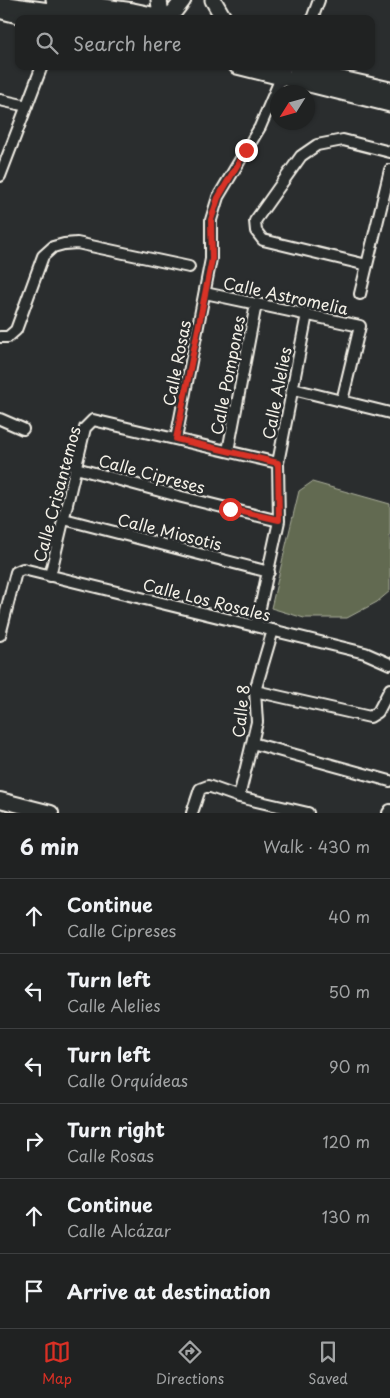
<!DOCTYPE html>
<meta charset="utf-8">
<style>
:root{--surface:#202222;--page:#2d2f2f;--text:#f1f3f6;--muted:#a2a4a5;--line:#3d3f40;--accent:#d93025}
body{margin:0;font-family:"Playpen Sans",sans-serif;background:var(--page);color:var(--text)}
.compass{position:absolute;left:270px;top:85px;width:45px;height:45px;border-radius:50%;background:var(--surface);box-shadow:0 1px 4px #0004;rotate:233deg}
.stop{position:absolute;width:15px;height:15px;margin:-11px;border:4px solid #d93025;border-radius:50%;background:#fff}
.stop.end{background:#d93025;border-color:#fff;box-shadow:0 1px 5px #0008}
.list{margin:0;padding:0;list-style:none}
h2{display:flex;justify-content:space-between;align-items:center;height:65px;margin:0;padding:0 20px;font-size:21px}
h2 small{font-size:16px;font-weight:400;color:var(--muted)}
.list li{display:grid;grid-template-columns:32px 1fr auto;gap:15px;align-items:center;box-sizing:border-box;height:75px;padding:0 20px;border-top:1px solid var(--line)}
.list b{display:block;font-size:19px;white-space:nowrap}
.list p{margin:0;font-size:16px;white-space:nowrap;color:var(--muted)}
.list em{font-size:16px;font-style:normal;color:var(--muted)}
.icon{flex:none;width:28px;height:28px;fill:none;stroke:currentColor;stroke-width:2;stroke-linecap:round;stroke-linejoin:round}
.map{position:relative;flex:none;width:390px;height:813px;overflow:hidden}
.search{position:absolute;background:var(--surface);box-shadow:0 1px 4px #0004;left:15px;right:15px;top:15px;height:55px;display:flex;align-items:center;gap:12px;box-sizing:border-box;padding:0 18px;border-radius:10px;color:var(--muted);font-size:19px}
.sheet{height:515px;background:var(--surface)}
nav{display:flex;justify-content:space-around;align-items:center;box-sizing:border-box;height:70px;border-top:1px solid var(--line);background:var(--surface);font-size:14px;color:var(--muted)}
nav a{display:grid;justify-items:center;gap:2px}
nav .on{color:var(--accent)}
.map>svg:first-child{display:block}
</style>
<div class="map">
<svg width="390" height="813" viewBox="0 0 390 813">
<rect width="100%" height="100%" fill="#2a2d2e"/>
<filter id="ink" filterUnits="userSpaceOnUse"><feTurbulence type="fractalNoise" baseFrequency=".02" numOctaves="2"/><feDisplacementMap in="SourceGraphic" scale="10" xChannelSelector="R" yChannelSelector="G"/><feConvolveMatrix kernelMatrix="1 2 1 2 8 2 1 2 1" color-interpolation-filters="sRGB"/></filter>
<g filter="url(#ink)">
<!-- green -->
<path fill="#626b51" stroke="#abae9c" d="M312,482L390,504V591L377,602L347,618H304L271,608L299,491Z"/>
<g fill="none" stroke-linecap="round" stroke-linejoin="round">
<defs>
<path id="street" d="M0,13L23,19
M312,19L319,0
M0,100L27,106
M0,176L42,66
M367,265L263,240L256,231L255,221L301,156L317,145L343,140L390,152
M205,293L360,326L342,401
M360,294L390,170
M0,337H8L16,330L43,256L53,247L64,244L77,243L189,267
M293,389L390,413
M0,419L23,429
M176,439L211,259V220L218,197L260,127L286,66
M228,451L256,304
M76,468L182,497L279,521
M64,519L269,572
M50,576L85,428L93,420L278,463
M256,626L279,521L278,463L307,314
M0,635L16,572L23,569L365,653L390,664
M255,691L370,717L378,712L390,689
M252,743L390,781
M239,797L257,722L255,691L273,630
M192,813L200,789L208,786L239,797L308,813
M388,813L390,810"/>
<path id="secondary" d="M0,800L51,813"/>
<path id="primary" d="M54,0L133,11L171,19
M159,0L160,8L165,19
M213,0L224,19
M0,4L56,12L72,19
M63,13L107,19
M162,19L173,13L183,0
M237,66L390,104
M295,66L320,74L390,90"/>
</defs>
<!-- street casing -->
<use href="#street" stroke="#f4f1e8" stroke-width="14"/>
<!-- secondary casing -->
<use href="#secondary" stroke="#f4f1e8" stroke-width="18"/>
<!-- primary casing -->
<use href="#primary" stroke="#f4f1e8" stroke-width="19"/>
<!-- street -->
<use href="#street" stroke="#2a2d2e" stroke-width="10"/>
<!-- secondary -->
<use href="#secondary" stroke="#2a2d2e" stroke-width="14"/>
<!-- primary -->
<use href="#primary" stroke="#2a2d2e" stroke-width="15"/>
</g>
</g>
<g fill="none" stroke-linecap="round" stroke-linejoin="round" filter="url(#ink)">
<!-- route -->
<path stroke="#d93025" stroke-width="6" d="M230,509L279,520L278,463L176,439L212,259L211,220L218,198L246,150"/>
</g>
<g text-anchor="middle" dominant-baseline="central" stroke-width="5" stroke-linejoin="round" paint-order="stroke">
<!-- street labels -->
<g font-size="16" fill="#f4f1e8" stroke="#2a2d2e">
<text transform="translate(286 295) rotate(12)">Calle Astromelia</text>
<text transform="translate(176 363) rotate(-79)">Calle Rosas</text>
<text transform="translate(227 375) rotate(-79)">Calle Pompones</text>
<text transform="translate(276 393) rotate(-79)">Calle Alelies</text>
<text transform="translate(152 473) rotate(15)">Calle Cipreses</text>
<text transform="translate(56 494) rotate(-75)">Calle Crisantemos</text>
<text transform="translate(170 531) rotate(14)">Calle Miosotis</text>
<text transform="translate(207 599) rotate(14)">Calle Los Rosales</text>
<text transform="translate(240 711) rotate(-84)">Calle 8</text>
</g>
</g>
</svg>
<svg class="compass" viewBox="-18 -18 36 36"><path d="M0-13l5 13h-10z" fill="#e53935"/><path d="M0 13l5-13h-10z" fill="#a2a4a5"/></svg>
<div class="stop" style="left:230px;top:509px"></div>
<div class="stop end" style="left:246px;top:150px"></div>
<div class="search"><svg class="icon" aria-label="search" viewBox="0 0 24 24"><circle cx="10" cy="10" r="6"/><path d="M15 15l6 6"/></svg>Search here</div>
</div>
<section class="sheet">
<h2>6 min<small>Walk · 430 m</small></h2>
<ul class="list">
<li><svg class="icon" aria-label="ahead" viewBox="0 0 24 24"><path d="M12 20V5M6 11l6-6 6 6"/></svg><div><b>Continue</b><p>Calle Cipreses</p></div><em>40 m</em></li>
<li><svg class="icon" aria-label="left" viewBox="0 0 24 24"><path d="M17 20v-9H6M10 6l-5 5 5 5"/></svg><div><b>Turn left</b><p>Calle Alelies</p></div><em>50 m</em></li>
<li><svg class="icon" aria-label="left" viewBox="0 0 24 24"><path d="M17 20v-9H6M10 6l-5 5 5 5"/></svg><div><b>Turn left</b><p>Calle Orquídeas</p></div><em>90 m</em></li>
<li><svg class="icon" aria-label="right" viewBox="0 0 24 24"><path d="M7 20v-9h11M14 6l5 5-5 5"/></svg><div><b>Turn right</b><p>Calle Rosas</p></div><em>120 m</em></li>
<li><svg class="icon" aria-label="ahead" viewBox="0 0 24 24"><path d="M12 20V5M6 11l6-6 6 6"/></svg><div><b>Continue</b><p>Calle Alcázar</p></div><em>130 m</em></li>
<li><svg class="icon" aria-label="arrive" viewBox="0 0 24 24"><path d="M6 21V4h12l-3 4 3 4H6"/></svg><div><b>Arrive at destination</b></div></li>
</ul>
</section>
<nav>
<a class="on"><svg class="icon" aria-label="map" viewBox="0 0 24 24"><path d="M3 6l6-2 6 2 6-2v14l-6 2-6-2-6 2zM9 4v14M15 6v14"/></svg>Map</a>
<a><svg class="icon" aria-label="directions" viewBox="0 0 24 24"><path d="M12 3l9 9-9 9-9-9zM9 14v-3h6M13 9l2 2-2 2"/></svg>Directions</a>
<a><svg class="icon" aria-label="saved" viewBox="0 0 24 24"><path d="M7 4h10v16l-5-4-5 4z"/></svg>Saved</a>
</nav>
